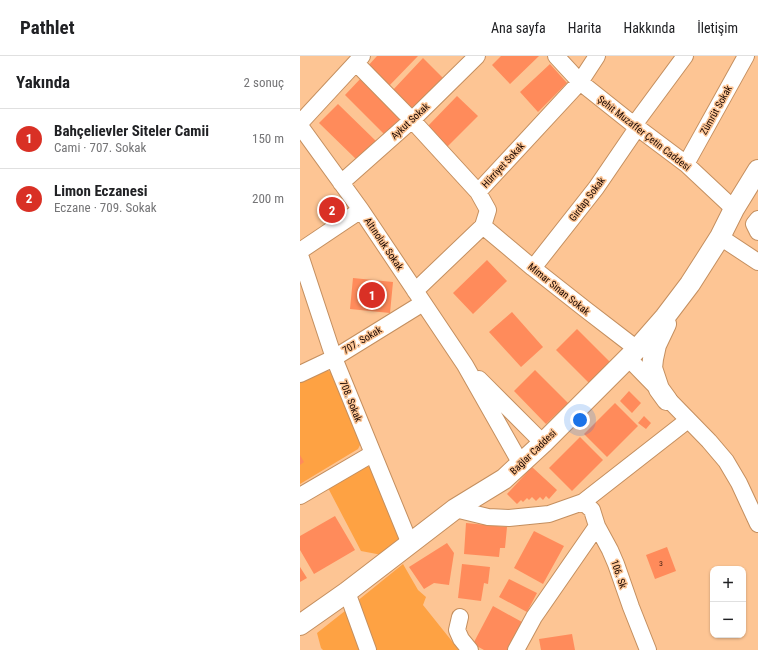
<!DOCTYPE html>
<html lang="tr">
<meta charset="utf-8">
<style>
:root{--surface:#fff;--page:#f2f2f2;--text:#202124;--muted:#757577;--line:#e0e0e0;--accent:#d93025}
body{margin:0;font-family:"Roboto Condensed",sans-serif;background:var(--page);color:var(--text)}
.controls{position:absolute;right:12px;bottom:12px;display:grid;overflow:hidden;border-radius:8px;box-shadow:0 1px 3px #0004}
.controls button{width:36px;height:36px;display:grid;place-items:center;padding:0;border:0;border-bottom:1px solid var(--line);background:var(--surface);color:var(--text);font:20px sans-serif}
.you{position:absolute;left:280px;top:364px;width:14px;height:14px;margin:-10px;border:3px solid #fff;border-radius:50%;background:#1a73e8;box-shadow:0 0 0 6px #1a73e833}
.badge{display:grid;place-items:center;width:26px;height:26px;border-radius:50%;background:var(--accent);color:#fff;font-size:13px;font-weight:700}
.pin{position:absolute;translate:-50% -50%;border:2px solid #fff;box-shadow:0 1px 4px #0006}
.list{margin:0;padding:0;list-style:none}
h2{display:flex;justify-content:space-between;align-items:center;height:52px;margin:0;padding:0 16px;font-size:17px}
h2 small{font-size:13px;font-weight:400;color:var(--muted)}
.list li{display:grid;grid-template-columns:26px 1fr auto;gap:12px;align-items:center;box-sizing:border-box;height:60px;padding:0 16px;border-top:1px solid var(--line)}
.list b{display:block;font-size:15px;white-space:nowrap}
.list p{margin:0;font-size:13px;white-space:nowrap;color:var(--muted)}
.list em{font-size:13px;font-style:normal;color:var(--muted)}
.map{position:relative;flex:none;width:458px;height:594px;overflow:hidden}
header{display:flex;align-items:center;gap:24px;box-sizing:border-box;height:56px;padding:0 20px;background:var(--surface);border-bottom:1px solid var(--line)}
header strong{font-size:19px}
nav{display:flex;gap:22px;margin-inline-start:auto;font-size:14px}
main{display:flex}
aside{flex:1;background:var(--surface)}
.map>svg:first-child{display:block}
</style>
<header>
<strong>Pathlet</strong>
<nav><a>Ana sayfa</a><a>Harita</a><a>Hakkında</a><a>İletişim</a></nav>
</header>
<main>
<aside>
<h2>Yakında<small>2 sonuç</small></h2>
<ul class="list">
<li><span class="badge">1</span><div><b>Bahçelievler Siteler Camii</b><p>Cami · 707. Sokak</p></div><em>150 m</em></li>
<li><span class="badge">2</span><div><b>Limon Eczanesi</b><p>Eczane · 709. Sokak</p></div><em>200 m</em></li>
</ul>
</aside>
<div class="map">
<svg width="458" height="594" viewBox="0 0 458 594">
<rect width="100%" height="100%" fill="#fdc594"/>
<!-- green -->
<path fill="#fea243" d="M18,311L31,316L61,387L58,393L0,428V321Z
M59,410L70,411L100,476L99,486L82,499L61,495L27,430Z
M103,508L118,534L126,541L123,549L159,594H72L56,546Z
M50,551L66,594H23L21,592L17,577Z"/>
<!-- building -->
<path fill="#ff8b5b" d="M77,0H118L88,31L67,11Z
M201,0H239L210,28L192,9Z
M123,2L143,22L112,55L92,35Z
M250,8L267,27L238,56L220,36Z
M63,20L104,60L85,79L45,39Z
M157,40L178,60L146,92L126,72Z
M38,48L78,87L59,106L19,67Z
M187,204L207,225L173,258L153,237Z
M53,222L93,226L90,257L50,253Z
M212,256L243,291L221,311L189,276Z
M277,273L310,306L289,327L256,294Z
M235,314L268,347L246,368L214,335Z
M329,335L341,347L332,357L320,345Z
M315,347L338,370L307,401L284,378Z
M344,360L351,367L346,373L338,367Z
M280,381L303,404L272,435L249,412Z
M0,399L4,406L0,409Z
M232,411L257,434L249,443L246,440L243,444L240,441L236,445L232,441L229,444L227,442L223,446L221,444L217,448L207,438Z
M35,460L55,494L14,518L0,494V480Z
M166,467L207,471L205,492H200L199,501L164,498Z
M234,475L264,490L243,528L214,512Z
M147,487L154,497L149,529L134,527L124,533L109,511Z
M367,491L376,515L355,523L346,499Z
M162,508L190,511L188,528L184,527L181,545L158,542Z
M0,511L7,522L0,526Z
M209,523L237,537L227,556L199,541Z
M193,550L222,566L207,594H184L173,588Z
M272,578L275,594H241L239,583Z"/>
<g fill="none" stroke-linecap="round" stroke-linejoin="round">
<defs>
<path id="minor" d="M256,0L280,26L334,69L386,108L434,153
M56,7L112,64L178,136
M0,67L62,0
M334,69L385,0
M0,70L61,154L165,309L221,408
M386,108L446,0
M41,127L112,64L177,0
M458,163L454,168L458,176
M183,170L233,212L285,253L337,293
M420,181L458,206
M0,195L61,154
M0,199L34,302L110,488
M233,212L296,132L337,72
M115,235L183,170L188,154L178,136L280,26L297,0
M328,302L409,385L426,405L439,427L458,468
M0,318L34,302L123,247
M179,323L243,387
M0,440L72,398
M283,446L292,454L297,470L310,494L316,508L331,551L348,594
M155,453L188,461L209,462L249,458L283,446L388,364
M47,536L68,594
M160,561L157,574L161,583L170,594
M216,594L234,561L297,470"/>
<path id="major" d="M366,268L356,289L353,303L352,312L359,333L367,344
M0,569L47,536L155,453L204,423L243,387L337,293L365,261L390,228L420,181L434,153L458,114"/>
</defs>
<!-- minor casing -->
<use href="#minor" stroke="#c48f5f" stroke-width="18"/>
<!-- major casing -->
<use href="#major" stroke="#c48f5f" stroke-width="22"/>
<!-- minor -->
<use href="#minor" stroke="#fff" stroke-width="16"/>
<!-- major -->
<use href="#major" stroke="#fff" stroke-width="20"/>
</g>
<g text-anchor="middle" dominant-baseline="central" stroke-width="3" stroke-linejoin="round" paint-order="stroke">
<!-- number labels -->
<g font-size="8" fill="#522717">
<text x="361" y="507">3</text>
</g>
<!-- street labels -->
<g font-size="10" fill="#190600" stroke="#fdc594">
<text transform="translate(416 54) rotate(-61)">Zümrüt Sokak</text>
<text transform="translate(110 65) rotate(-43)">Aykut Sokak</text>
<text transform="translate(344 77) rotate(38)">Şehit Muzaffer Çetin Caddesi</text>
<text transform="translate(203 109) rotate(-47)">Hürriyet Sokak</text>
<text transform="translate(287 143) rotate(-53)">Girdap Sokak</text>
<text transform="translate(84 188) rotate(56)">Altınoluk Sokak</text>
<text transform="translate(259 233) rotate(39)">Mimar Sinan Sokak</text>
<text transform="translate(62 284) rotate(-31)">707. Sokak</text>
<text transform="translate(51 345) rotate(68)">708. Sokak</text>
<text transform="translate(233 396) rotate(-44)">Bağlar Caddesi</text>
<text transform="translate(319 518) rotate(71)">106. Sk</text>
</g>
</g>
</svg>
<div class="controls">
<button>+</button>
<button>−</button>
</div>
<div class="you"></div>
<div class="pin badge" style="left:72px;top:239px">1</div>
<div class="pin badge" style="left:32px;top:154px">2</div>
</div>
</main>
